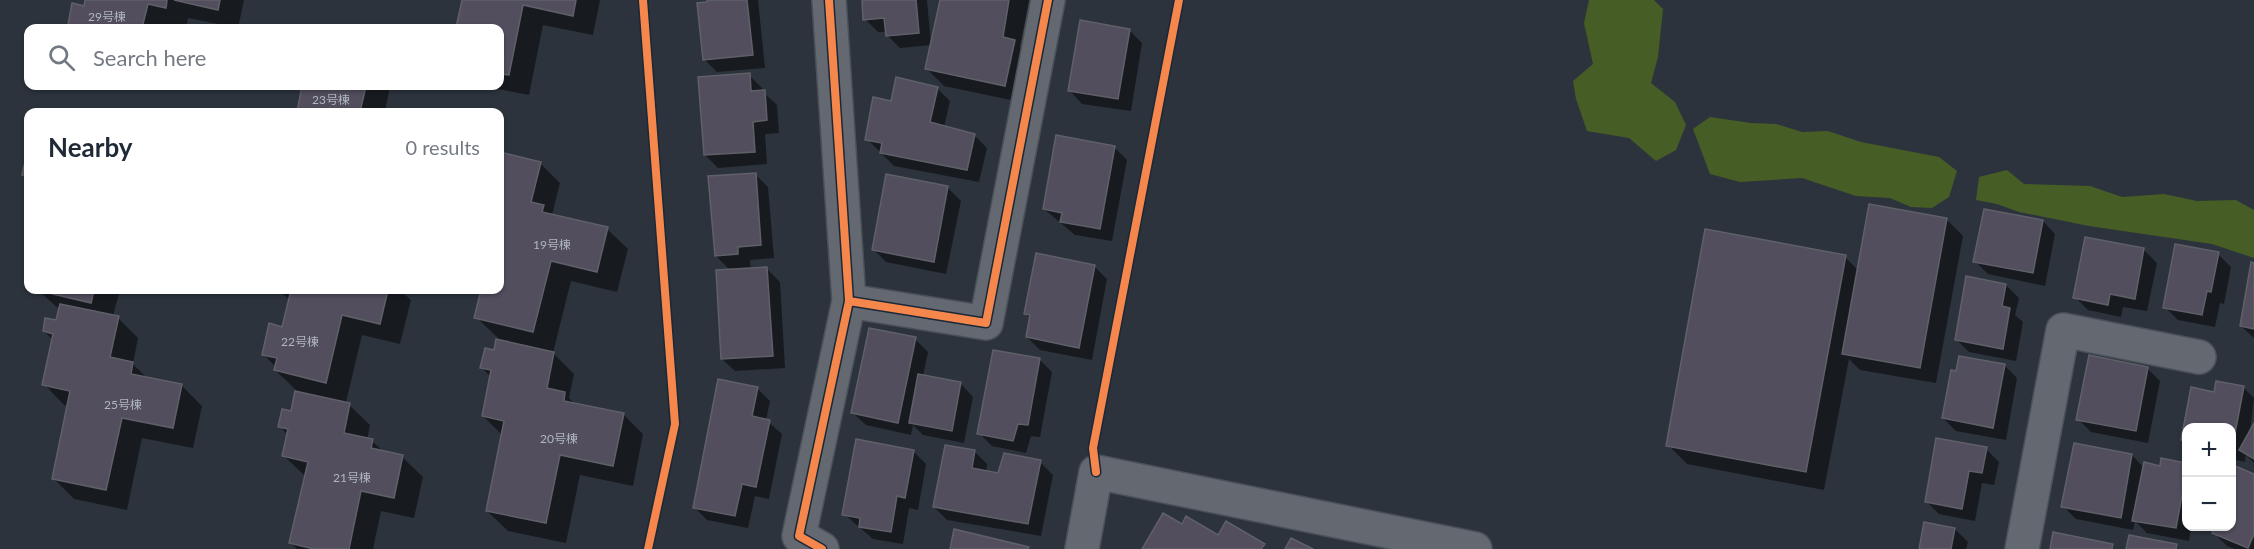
<!DOCTYPE html>
<meta charset="utf-8">
<style>
:root{--surface:#fff;--page:#f2f2f3;--text:#1f2937;--muted:#747a83;--line:#e0e1e3}
body{margin:0;font-family:Lato,"Noto Sans JP",sans-serif;background:var(--page);color:var(--text)}
.controls{position:absolute;right:18px;bottom:18px;display:grid;overflow:hidden;border-radius:12px;box-shadow:0 2px 4px #0004}
.controls button{width:54px;height:54px;display:grid;place-items:center;padding:0;border:0;border-bottom:2px solid var(--line);background:var(--surface);color:var(--text);font:30px sans-serif}
.list{margin:0;padding:0;list-style:none}
h2{display:flex;justify-content:space-between;align-items:center;height:78px;margin:0;padding:0 24px;font-size:26px}
h2 small{font-size:20px;font-weight:400;color:var(--muted)}
.icon{flex:none;width:33px;height:33px;fill:none;stroke:currentColor;stroke-width:2;stroke-linecap:round;stroke-linejoin:round}
.map{position:relative;flex:none;width:2254px;height:549px;overflow:hidden}
.search{position:absolute;background:var(--surface);box-shadow:0 2px 4px #0004;left:24px;top:24px;width:480px;height:66px;display:flex;align-items:center;gap:15px;box-sizing:border-box;padding:0 21px;border-radius:12px;color:var(--muted);font-size:22px}
.panel{position:absolute;background:var(--surface);box-shadow:0 2px 4px #0004;left:24px;top:108px;width:480px;height:186px;border-radius:12px}
.map>svg:first-child{display:block}
</style>
<div class="map">
<svg width="2254" height="549" viewBox="0 0 2254 549">
<rect width="100%" height="100%" fill="#2c333c"/>
<!-- green -->
<path fill="#465e25" d="M1589,0H1654L1663,9L1658,57L1651,83L1675,102L1686,125L1676,150L1656,161L1629,138L1587,131L1576,99L1573,81L1593,64L1584,23Z
M1710,117L1751,123L1776,124L1802,132L1828,131L1861,142L1939,157L1957,171L1949,197L1932,208L1911,207L1890,198L1856,196L1802,178L1740,182L1710,174L1693,129Z
M2007,170L2024,184L2090,186L2122,197L2164,194L2197,201L2236,200L2254,210V258L2212,244L2089,226L2019,212L1997,204L1976,200L1979,177Z"/>
<!-- shadow -->
<path fill="#0007" d="M86,0H244L238,28L188,18L186,28L168,24L167,28H74L69,24L85,8Z
M464,0H600L593,35L543,25L529,95L482,86H500V28H458Z
M708,0H758L765,68L717,72L704,59Z
M863,0H927L931,45L900,48L887,35V32H878L865,19Z
M942,0H1029L1020,47L1031,58L1021,102L944,86L927,69Z
M1129,30L1142,43L1131,111L1082,104L1070,91Z
M749,75L762,88L763,92L777,105L779,133L765,134L767,164L718,168L705,155Z
M303,86H390L385,112H298Z
M937,88L950,101L944,127L974,135L987,148L979,182L894,166L867,139L892,102Z
M1114,147L1127,160L1112,241L1075,235L1044,209Z
M500,153L540,163L560,183L552,215L607,229L628,249L617,292L571,281L553,353L574,374L569,398L576,405L623,414L643,434L633,486L580,475L566,543L508,531L487,511L502,435L483,416L491,377L482,368L495,352L498,338L476,317L483,290H500V238L502,239V236L500,235Z
M755,174L768,187L774,258L750,260L751,270L767,269L780,282L785,368L735,371L722,359L731,271L716,256Z
M888,176L948,188L961,201L946,274L886,262L873,249Z
M1946,219L1963,236L1936,383L1860,370L1849,359L1824,490L1687,464L1668,445L1845,257L1858,270Z
M2043,221L2055,234L2045,286L1988,274L1975,261Z
M2086,239L2144,250L2157,263L2147,311L2123,307L2121,317L2088,310L2075,297Z
M2218,254L2231,267L2224,304L2220,303L2215,327L2178,320L2165,307Z
M2254,264V338L2241,326Z
M1094,266L1107,279L1092,360L1040,350L1027,337L1031,319L1026,314Z
M2006,285L2019,298L2015,315L2023,322L2016,361L1969,352L1956,339Z
M38,290H120L113,316L118,318L138,338L133,364L147,378L181,385L202,406L193,448L142,438L127,510L74,499L53,478L69,406L64,405L44,384L53,340L44,331L57,322L60,310Z
M278,290H400L411,300L400,344L362,335L346,402L370,425L367,440L372,441L384,452L402,457L423,477L414,518L381,511L373,549H297L291,543L306,477L284,456L288,435L280,427L293,413L297,391L275,370L276,367L263,354L283,328L290,300Z
M915,339L928,352L923,376L961,384L973,397L964,443L923,435L913,425L911,435L866,425L853,413Z
M1039,359L1052,372L1040,437L1031,436L1026,453L992,446L979,433Z
M2004,365L2017,378L2006,440L1956,431L1943,418Z
M2147,368L2160,381L2148,443L2091,432L2078,419Z
M2243,387L2254,398L2250,432L2254,426V463L2246,455L2245,462L2232,459V428H2186V444L2183,440L2192,389L2215,393Z
M757,388L770,401L766,420L782,434L769,499L755,496L748,528L707,520L694,507Z
M1986,449L1999,462L1994,485L1982,483L1975,521L1939,514L1926,501Z
M913,451L926,464L918,510L909,508L903,544L873,539L844,514Z
M974,451L987,464L986,473L999,475L1040,462L1053,475L1041,536L947,520L934,507Z
M2132,455L2144,468L2161,467L2162,459L2186,464V526H2191L2189,541L2147,533L2135,521L2133,530L2076,519L2063,506Z
M2234,467L2254,475V549H2235L2227,546L2214,533L2232,526V474Z
M1955,529L1968,542L1966,549H1921Z"/>
<!-- building -->
<path fill="#524e5e" stroke="#5f6068" stroke-width="1.5" d="M85,0H167L166,8L148,4L142,28H82L68,25L72,3L84,6Z
M174,0H220L218,10Z
M462,0H576L573,16L523,5L509,75L500,74V28H456Z
M707,0H747L753,55L703,60L697,3L707,2Z
M862,0H916L919,33L886,36L884,18L863,20Z
M940,0H1009L1003,37L1015,40L1005,86L925,69Z
M1080,20L1130,29L1118,99L1068,91Z
M750,73L751,91L765,90L767,120L753,122L755,152L704,155L698,77Z
M896,77L938,87L930,122L975,134L967,170L880,153L882,143L865,140L873,97L891,101Z
M302,86H366L360,112H297Z
M1056,135L1115,146L1100,229L1060,222L1062,213L1043,209Z
M500,152L541,162L531,202L544,205L542,212L608,227L597,272L551,261L533,332L474,318L481,290H500Z
M27,153H28V176L22,175Z
M756,173L761,245L738,247V254L715,256L708,176Z
M886,174L948,186L934,262L872,250Z
M1869,204L1947,218L1920,368L1842,354Z
M1984,209L2043,220L2033,273L1973,262Z
M1705,229L1846,255L1806,472L1666,446Z
M2085,237L2144,248L2135,299L2110,294L2108,305L2073,298Z
M2175,244L2219,252L2211,292L2207,291L2202,315L2163,308Z
M1036,253L1095,265L1079,348L1026,337L1030,315L1024,314Z
M2251,262L2254,263V329L2240,326Z
M767,267L773,356L721,359L716,270Z
M1966,276L2006,284L2002,306L2010,308L2003,349L1955,340Z
M36,290H94L91,303Z
M291,290H388L380,324L342,315L326,383L274,370L277,358L262,355L269,323L282,327Z
M60,304L119,316L110,357L133,362L131,374L182,384L173,428L122,418L106,490L52,479L70,391L42,385L53,334L43,331L45,318L56,320Z
M869,328L916,337L898,423L851,413Z
M496,339L554,352L547,388L565,392L564,401L624,413L613,466L560,455L546,523L486,511L504,421L482,416L491,370L480,368L485,348L494,350Z
M993,350L1040,358L1028,425L1018,424L1013,441L977,434Z
M2089,355L2148,367L2136,431L2076,420Z
M1959,356L2005,364L1993,428L1942,418L1951,370L1956,371Z
M918,374L961,382L952,431L909,423Z
M718,379L758,387L752,416L770,420L756,487L742,484L735,516L693,508Z
M2216,381L2244,386L2232,449V428H2186V441L2181,440L2191,387L2214,392Z
M295,391L350,403L344,433L373,439L371,448L403,455L394,498L361,491L349,549H314L289,543L308,462L282,456L288,429L278,427L282,409L291,411Z
M2254,423V459L2239,450Z
M1936,438L1987,447L1982,473L1969,471L1962,509L1925,502Z
M856,439L914,450L905,498L897,496L891,532L859,527L860,518L842,515Z
M2074,443L2132,454L2121,518L2061,507Z
M945,445L975,450L972,468L998,473L1004,453L1041,460L1028,524L933,507Z
M2161,458L2186,463V474L2176,528L2132,521L2144,462L2160,466Z
M2233,465L2254,474V534L2248,548L2212,533L2215,526H2232V470Z
M1163,513L1182,524L1186,516L1218,535L1226,521L1265,544L1261,549H1142Z
M1924,522L1955,528L1951,549H1919Z
M954,529L1029,547L1028,549H950Z
M2053,532L2113,544L2112,549H2050Z
M2129,535L2177,544L2176,549H2126Z
M1291,538L1313,549H1285Z"/>
<g fill="none" stroke-linecap="round" stroke-linejoin="round">
<defs>
<path id="street" d="M849,301L986,323L1048,0
M822,549L799,536L849,301L829,0
M1082,549L1096,472L1475,549
M2022,549L2063,330L2199,357"/>
</defs>
<!-- street casing -->
<use href="#street" stroke="#4a5159" stroke-width="36"/>
<!-- street -->
<use href="#street" stroke="#646971" stroke-width="33"/>
<defs>
<path id="cycleway" d="M643,0L675,424L648,549
M849,301L986,323L1048,0
M1096,472L1093,448L1179,0
M822,549L799,536L849,301L829,0"/>
</defs>
<!-- cycleway casing -->
<use href="#cycleway" stroke="#1b2838" stroke-width="11"/>
<!-- cycleway -->
<use href="#cycleway" stroke="#f5874c" stroke-width="8"/>
</g>
<g text-anchor="middle" dominant-baseline="central" stroke-width="4.5" stroke-linejoin="round" paint-order="stroke">
<!-- number labels -->
<g font-size="12" fill="#b0b6c2">
<text x="107" y="16">29号棟</text>
<text x="331" y="99">23号棟</text>
<text x="552" y="244">19号棟</text>
<text x="300" y="341">22号棟</text>
<text x="123" y="404">25号棟</text>
<text x="559" y="438">20号棟</text>
<text x="352" y="477">21号棟</text>
</g>
</g>
</svg>
<div class="controls">
<button>+</button>
<button>−</button>
</div>
<div class="search"><svg class="icon" aria-label="search" viewBox="0 0 24 24"><circle cx="10" cy="10" r="6"/><path d="M15 15l6 6"/></svg>Search here</div>
<section class="panel">
<h2>Nearby<small>0 results</small></h2>
<ul class="list">
</ul>
</section>
</div>
